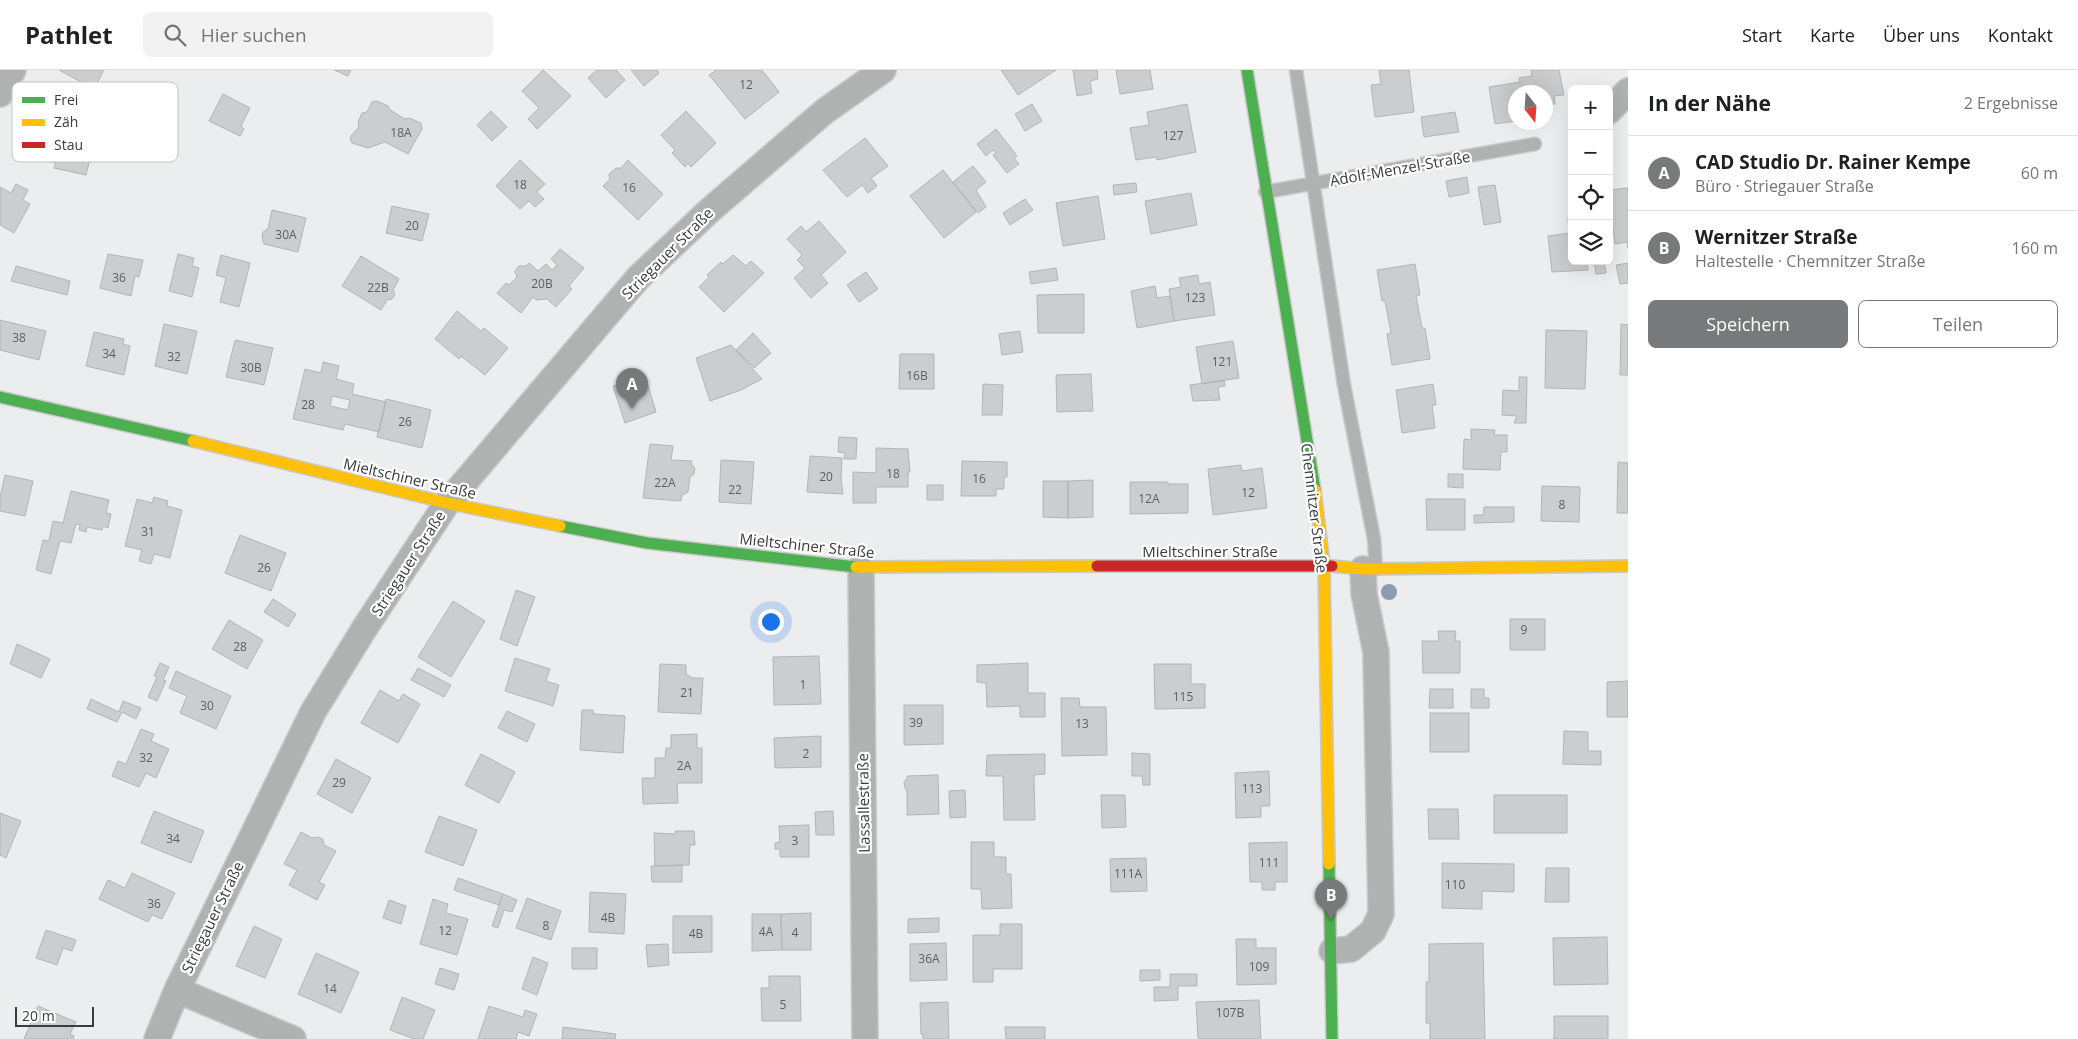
<!DOCTYPE html>
<html lang="de">
<meta charset="utf-8">
<style>
:root{--surface:#fff;--page:#f2f2f2;--text:#202124;--muted:#757577;--line:#e0e0e0;--accent:#78797b}
body{margin:0;font-family:"Open Sans",sans-serif;background:var(--page);color:var(--text)}
.controls{position:absolute;right:15px;top:15px;display:grid;overflow:hidden;border-radius:8px;box-shadow:0 5px 20px #0002}
.controls button{width:45px;height:45px;display:grid;place-items:center;padding:0;border:0;border-bottom:1px solid var(--line);background:var(--surface);color:var(--text);font:25px sans-serif}
.compass{position:absolute;left:1508px;top:15px;width:45px;height:45px;border-radius:50%;background:var(--surface);box-shadow:0 5px 20px #0002;rotate:163deg}
.scale{position:absolute;left:15px;bottom:12px;width:79px;box-sizing:border-box;padding-left:5px;border:2px solid #3a3b3c;border-top:0;font-size:14px;line-height:18px;white-space:nowrap;color:#3a3b3c;-webkit-text-stroke:4px #fff;paint-order:stroke}
.you{position:absolute;left:770px;top:551px;width:18px;height:18px;margin:-12px;border:4px solid #fff;border-radius:50%;background:#1a73e8;box-shadow:0 0 0 8px #1a73e833}
.badge{display:grid;place-items:center;width:32px;height:32px;border-radius:50%;background:var(--accent);color:#fff;font-size:16px;font-weight:700}
.pin{position:absolute;translate:-50% -41px;filter:drop-shadow(0 1px 2px #0008)}
.pin::after{content:'';position:absolute;top:26px;width:18px;height:15px;background:inherit;clip-path:polygon(0 0,100% 0,50% 100%)}
.list{margin:0;padding:0;list-style:none}
h2{display:flex;justify-content:space-between;align-items:center;height:65px;margin:0;padding:0 20px;font-size:21px}
h2 small{font-size:16px;font-weight:400;color:var(--muted)}
.list li{display:grid;grid-template-columns:32px 1fr auto;gap:15px;align-items:center;box-sizing:border-box;height:75px;padding:0 20px;border-top:1px solid var(--line)}
.list b{display:block;font-size:19px;white-space:nowrap}
.list p{margin:0;font-size:16px;white-space:nowrap;color:var(--muted)}
.list em{font-size:16px;font-style:normal;color:var(--muted)}
.actions{display:flex;gap:10px;padding:15px 20px}
.actions a{flex:1;padding:11px 0;border:1px solid var(--accent);border-radius:8px;text-align:center;font-size:18px;color:var(--accent)}
.actions .main{background:var(--accent);color:#fff}
.icon{flex:none;width:28px;height:28px;fill:none;stroke:currentColor;stroke-width:2;stroke-linecap:round;stroke-linejoin:round}
.map{position:relative;flex:none;width:1628px;height:969px;overflow:hidden}
header{display:flex;align-items:center;gap:30px;box-sizing:border-box;height:70px;padding:0 25px;background:var(--surface);border-bottom:1px solid var(--line)}
header strong{font-size:24px}
nav{display:flex;gap:28px;margin-inline-start:auto;font-size:18px}
.search{width:350px;height:45px;background:var(--page);display:flex;align-items:center;gap:12px;box-sizing:border-box;padding:0 18px;border-radius:8px;color:var(--muted);font-size:19px}
main{display:flex}
aside{flex:1;background:var(--surface)}
.map>svg:first-child{display:block}
</style>
<header>
<strong>Pathlet</strong>
<div class="search"><svg class="icon" aria-label="search" viewBox="0 0 24 24"><circle cx="10" cy="10" r="6"/><path d="M15 15l6 6"/></svg>Hier suchen</div>
<nav><a>Start</a><a>Karte</a><a>Über uns</a><a>Kontakt</a></nav>
</header>
<main>
<div class="map">
<svg width="1628" height="969" viewBox="0 0 1628 969">
<rect width="100%" height="100%" fill="#ecedef"/>
<!-- building -->
<path fill="#cccdce" stroke="#b3b4b5" fill-rule="evenodd" d="M59,0H104L94,19Z
M334,0H351L348,6Z
M543,0L571,26L537,59L528,49L539,38L522,21Z
M597,0H616L625,10L606,28L588,8Z
M631,0H657L659,3L644,16Z
M716,0H762L779,22L745,49L709,5Z
M1001,0H1056L1018,25Z
M1073,0H1097L1098,9L1090,11L1092,23L1077,26Z
M1116,0H1150L1153,19L1120,24Z
M1379,0H1409L1414,42L1375,47L1371,15L1381,14Z
M1531,0H1559L1564,25L1554,26L1555,34L1546,35V22H1516V51L1495,54L1489,17L1520,12L1519,8L1532,6Z
M223,24L250,38L241,56L244,59L240,66L209,51Z
M377,31L388,36L390,40L405,49L409,48L421,53L422,59L408,84L385,72L368,78L352,73L350,67L359,57L358,52L362,43L367,42L372,32Z
M1032,34L1042,51L1025,61L1015,44Z
M1187,34L1196,82L1157,90L1156,87L1136,90L1130,58L1149,55L1147,42Z
M491,41L507,57L492,71L477,55Z
M686,41L716,73L691,97L688,93L685,97L672,83L675,80L661,65Z
M1455,42L1459,62L1424,67L1421,47Z
M45,43L85,52L78,82L91,85L86,105L54,98L56,93L41,90L43,77L38,76Z
M996,59L1017,86L1014,88L1019,94L1007,103L993,85L996,83L993,80L986,86L977,74Z
M865,68L888,96L871,108L877,116L868,123L862,115L847,127L823,100Z
M520,90L545,114L537,122L544,129L535,137L529,131L520,139L496,116Z
M628,90L663,124L638,150L603,116L610,109L609,104L616,98H621Z
M973,96L986,112L976,120L986,137L978,143L953,112Z
M943,100L976,142L944,168L910,126Z
M1467,107L1469,123L1449,127L1446,111Z
M1136,113L1137,122L1114,125L1113,115Z
M16,114L28,120L23,130L30,134L14,163L0,155V117L11,123Z
M1495,115L1501,152L1484,155L1478,117Z
M1628,118V178L1627,172L1615,174L1609,127V120Z
M1191,123L1197,155L1151,164L1145,131Z
M1098,126L1105,169L1063,176L1056,133Z
M1025,129L1033,140L1010,155L1003,143Z
M392,136L429,144L422,171L386,163Z
M272,140L306,148L298,182L264,174L262,167L263,162L268,159Z
M1572,146V191H1587L1588,200L1552,202L1548,166L1569,163L1568,147Z
M819,151L846,182L821,205L828,213L811,228L794,208L805,198L797,190L802,185L787,169L801,156L806,162Z
M560,179L584,198L569,216L572,219L556,237L547,229L536,230L533,227L521,243L497,223L506,213L509,215L517,207L515,201L519,196H526L529,193L538,201L546,194L552,200L557,195L551,189Z
M108,184L143,190L139,207L135,206L131,226L100,218Z
M178,184L194,188L192,196L199,198L192,227L169,221Z
M221,185L250,193L239,237L220,232L226,208L216,205Z
M733,185L746,196L751,191L764,203L724,242L699,217L709,207L707,205L721,192L723,194Z
M361,186L399,209L393,220L395,225L392,229L387,230L381,240L342,216Z
M1594,191H1604L1606,203L1596,204Z
M1628,193V213L1620,214L1616,195Z
M1415,194L1420,225L1416,226L1422,258H1425L1430,289L1392,295L1387,264L1391,263L1385,231H1382L1377,200Z
M16,196L70,211L67,225L11,211Z
M1056,198L1058,210L1031,214L1029,202Z
M866,202L878,219L859,232L847,215Z
M1198,205L1199,214L1210,212L1215,245L1174,251L1169,219L1181,217L1179,208Z
M1155,216L1157,228L1170,226L1174,251L1137,258L1131,221Z
M1084,224V263H1038L1037,225Z
M457,241L481,261L484,258L508,278L485,305L461,286L459,289L435,269Z
M0,250L46,261L39,290L0,280Z
M164,254L197,261L187,304L155,296Z
M1621,254L1628,255V305H1620Z
M1546,260L1587,261L1585,319L1545,318Z
M1020,261L1023,282L1002,285L999,264Z
M94,262L124,269L123,274L130,276L124,305L86,296Z
M753,263L771,283L754,298L736,280Z
M235,270L273,278L264,315L226,307Z
M1233,271L1239,308L1202,314L1196,277Z
M731,275L762,309L741,320L710,331L696,288Z
M900,284H934V319H899Z
M323,292L339,296L336,309L354,314L352,324L386,332L379,362L345,354L343,360L293,349L305,299L321,303ZM332,326L350,330L348,340L330,336Z
M1091,304L1093,341L1057,342L1056,305Z
M645,306L656,342L625,353L613,316Z
M1519,307H1527L1526,353H1514L1517,346L1502,345L1503,320L1519,321Z
M1224,310L1225,316L1218,317L1220,330L1193,331L1190,315Z
M983,314L1003,315L1002,345H982Z
M1433,314L1436,335H1432L1435,358L1402,363L1396,320Z
M386,329L431,340L422,378L377,367Z
M1471,359L1495,360L1494,365H1507V382H1501L1500,400L1463,399L1464,369L1471,370Z
M839,367L857,368L856,389H844L845,383L838,382Z
M650,374L673,376L671,390L692,391L691,394L695,398L694,404L690,407L688,422L682,425L681,431L643,428Z
M876,378L908,379L910,402H908V417H876V433H853V402L876,403Z
M810,386L842,388L841,408L843,424L807,422Z
M721,390L754,392L751,434L719,432Z
M962,391L1007,392V407H1004V419H996V426H961Z
M1618,392L1628,393V443H1617Z
M1241,395L1242,401L1262,398L1267,438L1213,445L1208,399Z
M1448,404H1463V418L1448,417Z
M5,405L33,411L25,446L0,441V428Z
M1093,410V447L1068,448V411Z
M1043,411H1068V448L1043,447Z
M1130,412H1168V414H1188V443L1130,444Z
M927,415H943V430H927Z
M1542,416L1580,417L1579,452L1541,451Z
M71,421L109,430L106,443L111,444L108,458L103,456L102,460L87,457L86,462L79,460L80,455L76,454L71,473L60,471L51,504L36,500L43,470L49,471L53,451L63,453Z
M154,427L168,431L167,436L182,440L170,488L154,484L151,494L139,491L142,480L125,476L137,429L152,433Z
M1426,429H1465V460H1427Z
M1484,437H1514V452L1474,453V445H1483Z
M240,465L286,483L271,521L225,503Z
M516,520L535,527L517,576L500,569Z
M273,529L296,544L288,557L264,542Z
M453,531L485,551L451,607L418,587Z
M1510,549H1545V580H1510Z
M229,550L263,570L247,599L212,579Z
M1438,561H1456L1455,571H1460V603H1423L1422,571H1439Z
M17,574L50,589L41,608L10,594Z
M819,586L821,634L774,635L773,587Z
M515,588L550,599L546,611L559,615L553,636L505,621Z
M160,593L169,597L163,610L166,611L157,631L148,627L157,607L154,606Z
M1028,593V623H1045V647H1020V636L987,637L986,613L977,612V595Z
M660,594L686,595V604L692,608H703L701,644L658,642Z
M1154,594H1191V614H1205V638L1155,639Z
M418,598L451,615L444,627L411,610Z
M176,601L231,626L216,659L180,643L187,626L169,618Z
M1628,611V647H1607V612Z
M1430,619H1453V638H1429Z
M1471,619H1484V628H1489V638H1471Z
M380,620L399,631L403,624L420,634L398,673L361,653Z
M1061,628H1079L1080,637H1106L1107,685L1062,686Z
M91,629L119,642L123,631L141,638L136,649L122,642L117,652L87,639Z
M904,635H943V674L904,675Z
M582,640H593V644L625,646L623,683L580,680Z
M507,641L535,654L527,672L498,658Z
M1430,643H1469V682H1430Z
M141,659L154,664L151,671L169,679L156,708L146,703L139,717L112,706L118,691L126,694Z
M1564,661L1588,662V681H1601V695L1563,694Z
M697,664V678H702V713H677L678,733L643,734L642,708H655V688H665L666,678H671V665Z
M821,666V697L775,698L774,668Z
M1132,683L1150,684V715H1143L1142,706H1132Z
M481,684L515,702L499,733L465,715Z
M1045,684V704L1034,705L1035,750H1004L1003,706H986L987,685Z
M336,689L371,708L352,743L317,724Z
M1269,701L1270,736H1261V747L1236,748L1235,703Z
M938,705L939,744L907,745V721L905,718L904,712L907,709V706Z
M965,720L966,747L950,748L949,721Z
M1101,725H1125L1126,757L1102,758Z
M1494,725H1567V763H1494Z
M1428,739H1458L1459,769H1429Z
M154,741L204,761L191,793L141,773Z
M833,741L834,765H816L815,742Z
M0,743L21,751L6,788L0,785Z
M439,746L477,760L463,796L425,782Z
M809,755V787H780V779H775V773L780,772L779,756Z
M675,761H694L695,775H690L689,795L655,796L654,763L676,764Z
M301,762L312,768L318,767L323,769L324,775L336,781L319,812L325,815L317,830L289,815L297,800L284,794Z
M971,772H994V787H1006V804H1011L1012,838L982,839L981,819H971Z
M1287,772V812H1275V820H1262V812H1250L1249,773Z
M1146,788L1147,821L1111,822L1110,789Z
M1442,793L1514,794V822L1482,821V839L1442,838Z
M682,795V812H652L651,796Z
M1546,798H1569V832H1545Z
M132,803L175,823L162,849L152,845L148,852L99,829L108,810L125,818Z
M458,808L503,824L499,835L454,820Z
M590,822L626,824L624,864L589,862Z
M503,824L517,830L512,842L504,840L498,858L492,856Z
M527,828L561,841L551,870L516,858Z
M433,829L448,834L446,843L468,849L457,885L420,874Z
M389,830L406,836L401,854L383,848Z
M811,843V880H782L781,844Z
M752,844H781L782,880L752,881Z
M673,846H712V882L673,883Z
M939,848V862L908,863V849Z
M1000,854H1022V899H993V912H973V865H1000Z
M254,856L282,869L265,908L236,896Z
M46,860L76,870L72,881L63,878L57,895L36,888Z
M1607,867L1608,914L1554,915L1553,868Z
M1236,869H1256V878H1276V914L1237,915Z
M946,873L947,910L910,911V874Z
M1483,873L1485,969H1430V953H1426V912H1429V874Z
M668,874L669,895L648,897L646,875Z
M572,878H597V899H572Z
M316,883L359,902L341,943L298,924Z
M533,887L548,893L537,925L522,919Z
M440,898L459,904L454,920L435,914Z
M1140,900H1160V910L1140,911Z
M1170,904H1197V916H1178V930L1154,931V917H1170Z
M769,906H800L801,951H762L761,918H769Z
M402,927L435,940L423,969H414L390,960Z
M1259,930L1261,969H1198L1196,932Z
M948,932L949,969H923V965L921,964L920,933Z
M38,936L76,952L70,964L74,966L73,969H24Z
M489,936L523,947L525,940L537,944L529,966L518,962L516,969H478Z
M1554,946H1608V969H1554Z
M563,957L616,964L615,969H562Z
M1005,957H1045V969H1006Z"/>
<g fill="none" stroke-linecap="round" stroke-linejoin="round">
<defs>
<path id="lane" d="M1296,0L1344,315L1374,469L1376,499
M1265,122L1535,74"/>
<path id="street" d="M0,24L13,0
M1609,41L1628,21
M861,498L865,969
M1332,881L1351,879L1373,861L1381,844L1376,582L1364,524L1363,499
M177,920L293,969
M157,969L177,920L313,642L364,559L447,433L638,208L709,141L825,41L883,0"/>
<path id="fast" d="M1247,0L1315,420
M0,327L193,371
M560,456L647,473L856,497
M1329,794L1332,969"/>
<path id="slow" d="M193,371L447,433L560,456
M1315,420L1324,495L1329,794
M1332,496L1363,499L1628,496
M856,497L1097,496"/>
<path id="jam" d="M1097,496H1332"/>
</defs>
<!-- lane casing -->
<use href="#lane" stroke="#c9c9ca" stroke-width="15"/>
<!-- street casing -->
<use href="#street" stroke="#c9c9ca" stroke-width="28"/>
<!-- fast casing -->
<use href="#fast" stroke="#c9c9ca" stroke-width="14"/>
<!-- slow casing -->
<use href="#slow" stroke="#c9c9ca" stroke-width="14"/>
<!-- jam casing -->
<use href="#jam" stroke="#c9c9ca" stroke-width="14"/>
<!-- lane -->
<use href="#lane" stroke="#b0b1b1" stroke-width="12"/>
<!-- street -->
<use href="#street" stroke="#b0b1b1" stroke-width="25"/>
<!-- fast -->
<use href="#fast" stroke="#4caf50" stroke-width="11"/>
<!-- slow -->
<use href="#slow" stroke="#ffc107" stroke-width="11"/>
<!-- jam -->
<use href="#jam" stroke="#c62828" stroke-width="11"/>
</g>
<!-- trees -->
<circle fill="#8c9ab2" cx="1389" cy="522" r="8"/>
<g text-anchor="middle" dominant-baseline="central" stroke-width="4.5" stroke-linejoin="round" paint-order="stroke">
<!-- number labels -->
<g font-size="12" fill="#5e6060">
<text x="746" y="14">12</text>
<text x="401" y="62">18A</text>
<text x="1173" y="65">127</text>
<text x="520" y="114">18</text>
<text x="629" y="117">16</text>
<text x="412" y="155">20</text>
<text x="286" y="164">30A</text>
<text x="119" y="207">36</text>
<text x="542" y="213">20B</text>
<text x="378" y="217">22B</text>
<text x="1195" y="227">123</text>
<text x="19" y="267">38</text>
<text x="109" y="283">34</text>
<text x="174" y="286">32</text>
<text x="1222" y="291">121</text>
<text x="251" y="297">30B</text>
<text x="917" y="305">16B</text>
<text x="308" y="334">28</text>
<text x="405" y="351">26</text>
<text x="893" y="403">18</text>
<text x="826" y="406">20</text>
<text x="979" y="408">16</text>
<text x="665" y="412">22A</text>
<text x="735" y="419">22</text>
<text x="1248" y="422">12</text>
<text x="1149" y="428">12A</text>
<text x="1562" y="434">8</text>
<text x="148" y="461">31</text>
<text x="264" y="497">26</text>
<text x="1524" y="559">9</text>
<text x="240" y="576">28</text>
<text x="803" y="614">1</text>
<text x="687" y="622">21</text>
<text x="1183" y="626">115</text>
<text x="207" y="635">30</text>
<text x="916" y="652">39</text>
<text x="1082" y="653">13</text>
<text x="806" y="683">2</text>
<text x="146" y="687">32</text>
<text x="684" y="695">2A</text>
<text x="339" y="712">29</text>
<text x="1252" y="718">113</text>
<text x="173" y="768">34</text>
<text x="795" y="770">3</text>
<text x="1269" y="792">111</text>
<text x="1128" y="803">111A</text>
<text x="1455" y="814">110</text>
<text x="154" y="833">36</text>
<text x="608" y="847">4B</text>
<text x="546" y="855">8</text>
<text x="445" y="860">12</text>
<text x="766" y="861">4A</text>
<text x="795" y="862">4</text>
<text x="696" y="863">4B</text>
<text x="929" y="888">36A</text>
<text x="1259" y="896">109</text>
<text x="330" y="918">14</text>
<text x="783" y="934">5</text>
<text x="1230" y="942">107B</text>
</g>
<!-- street labels -->
<g font-size="15" fill="#3a3b3c" stroke="#fff">
<text transform="translate(1400 98) rotate(-10)">Adolf-Menzel-Straße</text>
<text transform="translate(667 183) rotate(-45)">Striegauer Straße</text>
<text transform="translate(410 408) rotate(13)">Mieltschiner Straße</text>
<text transform="translate(1315 438) rotate(83)">Chemnitzer Straße</text>
<text transform="translate(807 475) rotate(6)">Mieltschiner Straße</text>
<text x="1210" y="481">Mieltschiner Straße</text>
<text transform="translate(408 493) rotate(-57)">Striegauer Straße</text>
<text transform="translate(863 733) rotate(-91)">Lassallestraße</text>
<text transform="translate(212 847) rotate(-64)">Striegauer Straße</text>
</g>
</g>
<!-- legend -->
<rect x="12" y="12" width="166" height="80" rx="8" fill="#fff" stroke="#c4c4c4" stroke-width="1"/>
<rect x="22" y="27" width="23" height="6" fill="#4caf50"/>
<rect x="22" y="49" width="23" height="7" fill="#ffc107"/>
<rect x="22" y="72" width="23" height="6" fill="#c62828"/>
<g font-size="14" fill="#3a3b3c">
<text x="54" y="35">Frei</text>
<text x="54" y="57">Zäh</text>
<text x="54" y="80">Stau</text>
</g>
</svg>
<div class="controls">
<button>+</button>
<button>−</button>
<button><svg class="icon" aria-label="locate" viewBox="0 0 24 24"><circle cx="12" cy="12" r="6"/><path d="M12 2v4M12 18v4M2 12h4M18 12h4"/></svg></button>
<button><svg class="icon" aria-label="layers" viewBox="0 0 24 24"><path d="M12 4l9 5-9 5-9-5zM3 14l9 5 9-5"/></svg></button>
</div>
<svg class="compass" viewBox="-18 -18 36 36"><path d="M0-13l5 13h-10z" fill="#e53935"/><path d="M0 13l5-13h-10z" fill="#757577"/></svg>
<div class="scale">20 m</div>
<div class="you"></div>
<div class="pin badge" style="left:632px;top:339px">A</div>
<div class="pin badge" style="left:1331px;top:850px">B</div>
</div>
<aside>
<h2>In der Nähe<small>2 Ergebnisse</small></h2>
<ul class="list">
<li><span class="badge">A</span><div><b>CAD Studio Dr. Rainer Kempe</b><p>Büro · Striegauer Straße</p></div><em>60 m</em></li>
<li><span class="badge">B</span><div><b>Wernitzer Straße</b><p>Haltestelle · Chemnitzer Straße</p></div><em>160 m</em></li>
</ul>
<div class="actions"><a class="main">Speichern</a><a>Teilen</a></div>
</aside>
</main>
